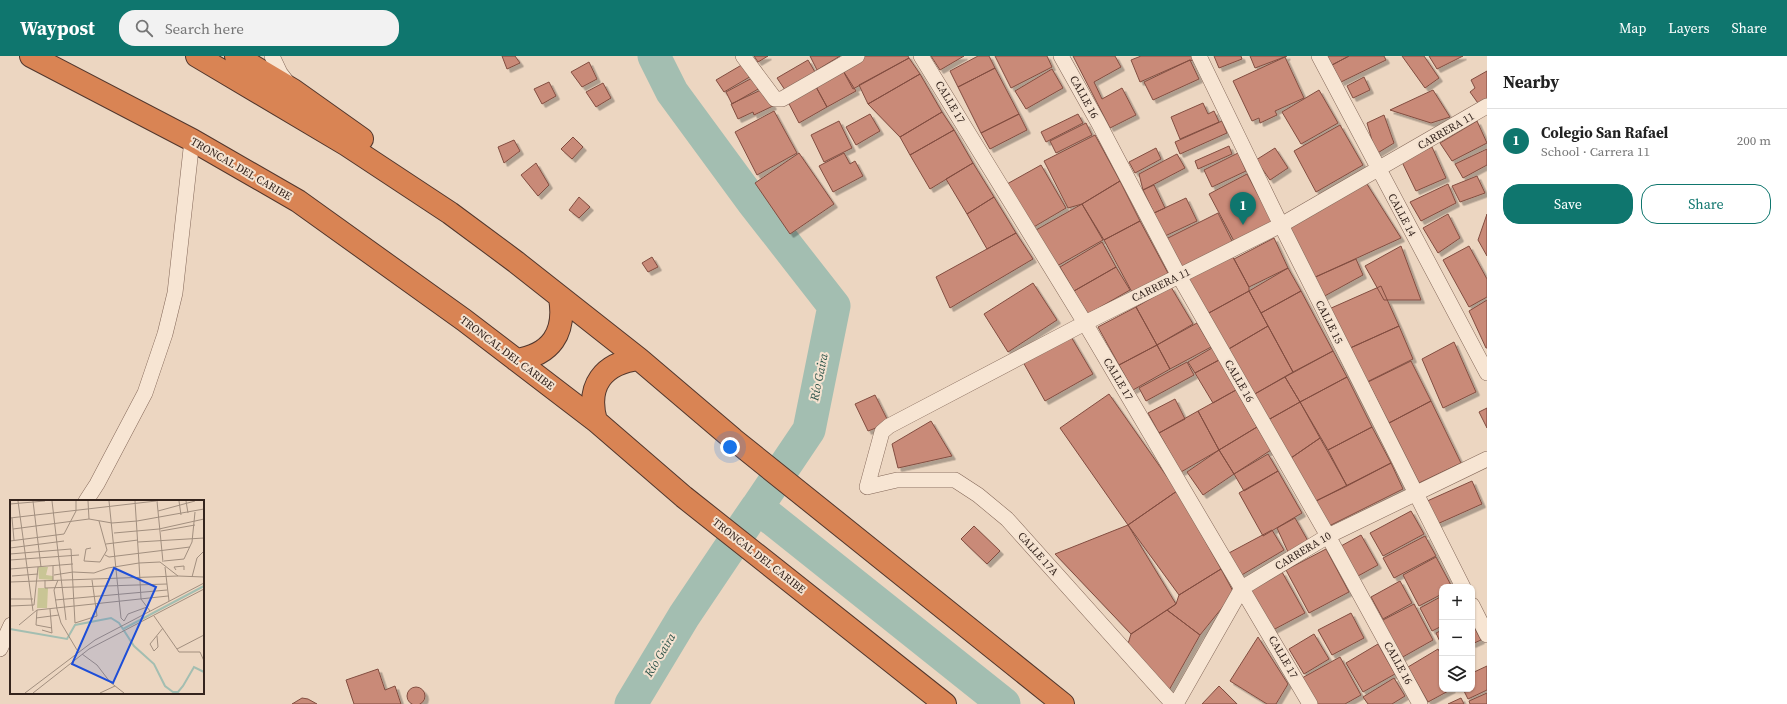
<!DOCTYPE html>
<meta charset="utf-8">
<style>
:root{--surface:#fff;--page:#f2f2f2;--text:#222;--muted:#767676;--line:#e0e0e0;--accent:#0f766e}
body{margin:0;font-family:"Source Serif 4",serif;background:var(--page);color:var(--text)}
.controls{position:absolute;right:12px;bottom:12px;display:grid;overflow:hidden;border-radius:8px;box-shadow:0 1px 3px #0004}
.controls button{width:36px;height:36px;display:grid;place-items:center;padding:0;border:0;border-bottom:1px solid var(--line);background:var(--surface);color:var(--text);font:20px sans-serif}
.you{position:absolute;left:730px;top:391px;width:14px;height:14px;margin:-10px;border:3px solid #fff;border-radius:50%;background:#1a73e8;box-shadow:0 0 0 6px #1a73e833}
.badge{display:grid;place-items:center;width:26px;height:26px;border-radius:50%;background:var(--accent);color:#fff;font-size:13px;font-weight:700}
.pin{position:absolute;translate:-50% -33px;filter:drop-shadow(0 1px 2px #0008)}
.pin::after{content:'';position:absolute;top:21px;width:14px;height:12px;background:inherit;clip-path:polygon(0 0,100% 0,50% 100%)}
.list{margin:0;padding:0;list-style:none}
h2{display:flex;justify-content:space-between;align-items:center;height:52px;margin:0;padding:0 16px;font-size:17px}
h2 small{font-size:13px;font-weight:400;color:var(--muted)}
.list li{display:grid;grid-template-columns:26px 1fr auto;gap:12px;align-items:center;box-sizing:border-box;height:64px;padding:0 16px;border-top:1px solid var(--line)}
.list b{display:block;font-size:15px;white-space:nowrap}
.list p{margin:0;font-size:13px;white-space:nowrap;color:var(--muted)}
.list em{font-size:13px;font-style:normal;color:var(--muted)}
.actions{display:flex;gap:8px;padding:12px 16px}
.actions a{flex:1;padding:9px 0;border:1px solid var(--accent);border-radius:16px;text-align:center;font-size:14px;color:var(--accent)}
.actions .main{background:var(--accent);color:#fff}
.icon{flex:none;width:22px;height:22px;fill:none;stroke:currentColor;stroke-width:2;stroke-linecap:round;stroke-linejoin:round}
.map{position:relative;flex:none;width:1487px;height:648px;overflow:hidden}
header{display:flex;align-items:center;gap:24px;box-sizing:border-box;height:56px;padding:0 20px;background:var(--accent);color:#fff}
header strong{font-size:19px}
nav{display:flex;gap:22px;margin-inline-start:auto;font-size:14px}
.search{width:280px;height:36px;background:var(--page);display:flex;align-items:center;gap:10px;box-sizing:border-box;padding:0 14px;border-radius:16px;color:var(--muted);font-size:15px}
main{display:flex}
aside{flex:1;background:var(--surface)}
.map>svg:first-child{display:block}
</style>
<header>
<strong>Waypost</strong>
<div class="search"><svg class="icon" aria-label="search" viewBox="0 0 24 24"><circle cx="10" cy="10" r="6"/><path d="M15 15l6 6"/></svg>Search here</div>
<nav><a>Map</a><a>Layers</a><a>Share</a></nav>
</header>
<main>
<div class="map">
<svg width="1487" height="648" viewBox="0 0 1487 648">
<defs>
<filter id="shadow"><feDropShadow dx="3.5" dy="3.5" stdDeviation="0" flood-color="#0004"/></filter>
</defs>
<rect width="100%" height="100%" fill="#ecd6c1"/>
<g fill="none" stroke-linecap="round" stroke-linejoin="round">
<!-- river -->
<path stroke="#a3beb1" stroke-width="33" d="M744,470L757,451L1004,648
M631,648L684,560L809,374L834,250L752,145L672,36L654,0"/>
</g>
<!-- building -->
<path fill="#c98a78" stroke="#824d40" filter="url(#shadow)" d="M502,0H515L520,7L507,13Z
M754,0H768L758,6Z
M810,0H840L817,14Z
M865,0H908L909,2L853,33L842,13Z
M931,0H964L940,14Z
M978,0H989L995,12L958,31L950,15Z
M995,0H1047L1052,11L1011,32Z
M1073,0H1115L1121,11L1094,26L1102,43L1122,32L1136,59L1110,72Z
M1141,0H1192L1194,5L1190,4L1140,26L1131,4Z
M1214,0H1241L1242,3L1219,12Z
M1250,0H1287L1255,12Z
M1327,0H1349L1332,9Z
M1349,0H1384L1386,4L1341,26L1332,9Z
M1402,0H1424L1439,22L1425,32Z
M1429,0H1463L1437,13Z
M1285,1L1304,42L1275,55L1277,59L1260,67L1259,62L1252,65L1233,25Z
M909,2L920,18L868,48L859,29Z
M808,4L815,16L785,34L777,22Z
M1190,4L1199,23L1153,44L1144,26Z
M589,6L597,23L582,31L571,16Z
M745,7L753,19L724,36L716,24Z
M995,12L1019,58L981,77L958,31Z
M842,13L856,35L827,51L815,29Z
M1052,13L1063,32L1026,53L1015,35Z
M1487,15V45L1480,50L1470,36L1475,32L1471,24Z
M920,18L942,56L900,81L868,48Z
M754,21L760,32L732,48L726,36Z
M1364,21L1370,34L1353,42L1347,30Z
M549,26L556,40L542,48L534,33Z
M603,27L611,42L596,51L586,36Z
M815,29L827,51L799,67L787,44Z
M763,33L773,50L754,59L753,56L738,63L731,48Z
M1319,34L1338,67L1301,88L1282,56Z
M1433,34L1450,61L1431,67L1390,54Z
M1203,47L1208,58L1214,55L1219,66L1180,83L1171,61Z
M774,55L797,97L757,119L735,76Z
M942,56L954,74L910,99L900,81Z
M870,58L880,75L856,89L846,71Z
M1019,58L1027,74L990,93L981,77Z
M1078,58L1083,67L1046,86L1041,76Z
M1384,59L1394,87L1376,98L1367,67Z
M839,65L852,92L824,106L811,79Z
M1222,65L1227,77L1180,98L1175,86Z
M1477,65L1487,87L1452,105L1440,87Z
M1086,67L1092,79L1056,97L1050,85Z
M1340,69L1363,109L1316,136L1294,95Z
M954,74L973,107L930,133L910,99Z
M1095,79L1120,125L1082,148L1068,152L1044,105Z
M573,81L583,91L572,103L561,93Z
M514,84L520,95L504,107L498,91Z
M1229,90L1232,98L1198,113L1195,105Z
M1432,91L1446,122L1416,135L1401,104Z
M1156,92L1161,103L1135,117L1129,106Z
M1275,92L1288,112L1270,124L1256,104Z
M1487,93V109L1463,122L1455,108Z
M799,97L834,148L790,178L755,127Z
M844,97L850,108L855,105L863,120L833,136L819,110Z
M1238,97L1246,115L1212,131L1204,114Z
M1177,98L1185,112L1143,134L1139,118Z
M536,107L549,129L538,140L521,119Z
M973,107L994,141L967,158L946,123Z
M1041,109L1066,152L1032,172L1007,128Z
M1247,118L1273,167L1235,187L1209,138Z
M1477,120L1485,137L1460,146L1452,130Z
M1120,125L1140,165L1104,184L1082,148Z
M1365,125L1401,182L1311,223L1289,170Z
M1448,128L1456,147L1421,165L1410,146Z
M1154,129L1165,152L1154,157L1143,134Z
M579,141L590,151L579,162L569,154Z
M994,141L1016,177L987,193L967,158Z
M1186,142L1197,165L1165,180L1154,157Z
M1082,148L1103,184L1057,210L1036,174Z
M1218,157L1233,187L1181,213L1166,183Z
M1448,158L1460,182L1438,197L1423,172Z
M1487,158V200L1478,184Z
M1140,165L1169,219L1133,238L1104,184Z
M1016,177L1033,203L950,252L936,221Z
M1274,182L1288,212L1249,231L1234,203Z
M1102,186L1116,211L1074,235L1060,211Z
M1401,190L1421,244H1384L1365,210Z
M1469,190L1487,223V241L1469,251L1443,204Z
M1230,199L1234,203L1249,231V235L1207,258L1187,222Z
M652,201L658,211L648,216L642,207Z
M1356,203L1363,219L1321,242L1311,223Z
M1116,211L1130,234L1088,258L1074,235Z
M1288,212L1301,235L1261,257L1249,235Z
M1033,227L1057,264L1008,296L984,258Z
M1381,230L1399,270L1348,293L1329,253Z
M1171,231L1193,268L1157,289L1136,251Z
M1249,235L1268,270L1227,294L1207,258Z
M1301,235L1333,295L1293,316L1261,257Z
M1487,244V292H1486L1469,255Z
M1136,251L1157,289L1119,309L1098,271Z
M1197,267L1211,291L1170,313L1157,289Z
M1268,270L1293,316L1253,339L1227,294Z
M1399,270L1413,303L1365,327L1348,293Z
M1070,279L1093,318L1045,345L1023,306Z
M1454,286L1476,336L1443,352L1422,303Z
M1157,289L1170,313L1133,334L1119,309Z
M1212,292L1219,304L1195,317L1188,306Z
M1333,295L1347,321L1300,346L1285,321Z
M1219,304L1236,334L1213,347L1195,317Z
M1411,305L1431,345L1389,367L1368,326Z
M1187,306L1194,319L1146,345L1139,332Z
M1285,321L1300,346L1268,364L1253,339Z
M1347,321L1372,371L1328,394L1300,346Z
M1236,334L1257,371L1219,394L1198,355Z
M1109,338L1177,435L1128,469L1060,372Z
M875,339L889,367L868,375L855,348Z
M1175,343L1185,363L1159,377L1148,357Z
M1431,345L1461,407L1419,427L1389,367Z
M1300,346L1320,382L1291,402L1268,364Z
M1487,352V372L1479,356Z
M1198,355L1219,394L1181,416L1159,377Z
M931,365L952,400L898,412L892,388Z
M1257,371L1271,394L1234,418L1219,394Z
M1372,371L1391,407L1347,430L1328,394Z
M1320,382L1347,430L1316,445L1291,402Z
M1219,394L1234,418L1203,439L1187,416Z
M1268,398L1278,415L1244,435L1234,418Z
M1391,407L1403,433L1329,470L1316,445Z
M1278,415L1302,457L1263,480L1239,437Z
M1472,425L1482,448L1435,469L1425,446Z
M1177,435L1221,513L1179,539L1128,469Z
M1411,455L1424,478L1383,500L1370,477Z
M1295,462L1308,485L1288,496L1277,472Z
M1128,469L1176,548L1131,578L1055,498Z
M974,470L1000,495L987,508L961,483Z
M1272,474L1284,494L1240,520L1227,498Z
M1361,479L1378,509L1358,520L1341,490Z
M1425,480L1436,500L1394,522L1383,502Z
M1326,493L1349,536L1309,557L1286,514Z
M1436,501L1452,531H1442V538L1419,550L1403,519Z
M1221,513L1234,537L1200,579L1167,554L1176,548L1179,539Z
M1282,516L1305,557L1273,574L1250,534Z
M1400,525L1412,547L1383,563L1371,541Z
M1442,540V570L1432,575L1420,552Z
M1414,548L1433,584L1401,602L1381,565Z
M1167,554L1200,579L1168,636L1127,591L1131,578Z
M1351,557L1364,582L1332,599L1318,574Z
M1472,567L1481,584L1472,588Z
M1442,574V590L1436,577Z
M1314,578L1329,603L1304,618L1289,593Z
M1258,581L1288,628L1276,648H1267L1230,625Z
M1378,588L1395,618L1363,636L1346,607Z
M1438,593L1442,600V633H1452L1428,646L1408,611Z
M1340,601L1361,639L1345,648H1317L1302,622Z
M1487,610V634L1468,643L1463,633H1472V617Z
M378,613L385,634L395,630L401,648H354L346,624Z
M1394,622L1405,640L1392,648H1368L1363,641Z
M1219,630L1237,648H1202Z
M407 640a9 9 0 1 1 18 0a9 9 0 1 1-18 0Z
M1487,637V648H1470L1469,645Z
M302,642L308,643L317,648H292Z
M1461,642L1464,648H1448Z"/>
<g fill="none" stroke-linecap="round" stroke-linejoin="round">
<defs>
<path id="street" d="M272,0L280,17L290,30
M743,0L775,43H782L857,0
M921,0L1085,267L1310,648
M1061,0L1098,66L1179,220L1328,480L1420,648
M1199,0L1281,169L1463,531
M1319,0L1487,317
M86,445L97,428L145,337L165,278L175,237L192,84
M1472,549L1487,579
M0,593L11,569
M1173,648L1007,463L978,439L955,424H897L867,431L882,376L889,370L1085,267L1281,169L1487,50
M1176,648L1242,532L1328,480L1487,403"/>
<path id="highway" d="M31,0L192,84L298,145L464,264L596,365L684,441L945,648
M197,0L347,89L450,157L516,206L639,303L733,383L1063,648
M236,0L293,34L362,83
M516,304C551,299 566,277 560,242
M596,365C586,330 603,307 639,303"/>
</defs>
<!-- street casing -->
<use href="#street" stroke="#846859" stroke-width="16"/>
<!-- highway casing -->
<use href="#highway" stroke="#52372d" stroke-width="24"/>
<!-- street -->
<use href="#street" stroke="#f7e5d3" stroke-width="15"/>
<!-- highway -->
<use href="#highway" stroke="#d98454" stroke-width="22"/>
</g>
<g text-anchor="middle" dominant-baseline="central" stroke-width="4" stroke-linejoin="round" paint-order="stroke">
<!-- street labels -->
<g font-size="11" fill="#34241d" stroke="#f4e2d0">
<text transform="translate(1084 41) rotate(61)">CALLE 16</text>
<text transform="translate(950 46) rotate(59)">CALLE 17</text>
<text transform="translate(1446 75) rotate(-30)">CARRERA 11</text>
<text transform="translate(241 113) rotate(30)">TRONCAL DEL CARIBE</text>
<text transform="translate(1402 159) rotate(62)">CALLE 14</text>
<text transform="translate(1161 229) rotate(-26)">CARRERA 11</text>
<text transform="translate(1329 266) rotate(63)">CALLE 15</text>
<text transform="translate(507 297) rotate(37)">TRONCAL DEL CARIBE</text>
<text transform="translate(1118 323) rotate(59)">CALLE 17</text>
<text transform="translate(1239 325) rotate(60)">CALLE 16</text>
<text transform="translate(1303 495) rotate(-31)">CARRERA 10</text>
<text transform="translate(1038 498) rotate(48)">CALLE 17A</text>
<text transform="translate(759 500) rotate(38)">TRONCAL DEL CARIBE</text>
<text transform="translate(1283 601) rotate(60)">CALLE 17</text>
<text transform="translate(1398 607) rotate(61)">CALLE 16</text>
</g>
<!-- water labels -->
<g font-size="12" font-style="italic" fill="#2d544a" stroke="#f4e2d0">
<text transform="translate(819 321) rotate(-78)">Río Gaira</text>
<text transform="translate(660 599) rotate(-59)">Río Gaira</text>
</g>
</g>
<!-- overview -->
<g transform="translate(10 444)">
<rect width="194" height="194" fill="#ecd6c1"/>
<path d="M28,67H38L36,75L43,76V80L29,79ZM28,88H38L37,108H27Z" fill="#c9c595"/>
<path fill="none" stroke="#a3beb1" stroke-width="2" d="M0,129L57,139L65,125L101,118L109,123L124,146L144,164L155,186L163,192H168L173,186L184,167L194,172M113,129L194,86"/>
<path fill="none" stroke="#a28f7f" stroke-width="1" d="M8,1L23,111M23,1L31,67M42,1L56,120M78,1L79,19M99,1L111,118L114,121M125,1L129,63L150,62L168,76L194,77M147,1L153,62M169,1L171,15M176,1L178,13M0,4L35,1M148,11L185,1M0,18L146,1M2,18L4,40M3,29L79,19L102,23L127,21L194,9M151,31L185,25M104,33L149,29L194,19M0,41L54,34L66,11V1M128,42L194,38M96,44L128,40M0,48L54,41M81,48L76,49L74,61L90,62L97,50L89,21M0,49V98M0,54L61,49L65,123L87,116L82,80M95,55L99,57L180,47M0,60L69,55M154,61L174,59L182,42L185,12M155,67L159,101M0,69L63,64M166,70L164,67L174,66V70M44,75L63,72L84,73L98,68L129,63L131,99L140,111M2,76L28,74M182,77L187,58L194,51M35,80V88L157,84M43,80V66M48,80L44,90L47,109L51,123L67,150M0,82L168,76M0,99H23M45,100L157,90M0,106L24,105L28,67M27,110L26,125L42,128M144,116L169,152H190L194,161M26,118L49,115M114,121L118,114L137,107M9,125L27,110L158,96M32,130L42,133L40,109M147,136L148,147L144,151L140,144L153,128M167,149L194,135M72,154L87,165L100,182L114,193M15,193L85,140L194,83M23,193L79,149L194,89M90,193L105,186"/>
<path fill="#1d4ed8" fill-opacity="0.15" stroke="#1d4ed8" stroke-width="2" d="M104,68L146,87L103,183L62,164Z"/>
<rect width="194" height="194" fill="none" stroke="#34241d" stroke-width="2"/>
</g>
</svg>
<div class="controls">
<button>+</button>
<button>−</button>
<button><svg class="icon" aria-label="layers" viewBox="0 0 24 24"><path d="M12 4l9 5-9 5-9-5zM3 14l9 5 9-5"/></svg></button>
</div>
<div class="you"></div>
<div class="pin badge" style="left:1243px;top:169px">1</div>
</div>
<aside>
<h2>Nearby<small></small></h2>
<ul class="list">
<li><span class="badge">1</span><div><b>Colegio San Rafael</b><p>School · Carrera 11</p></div><em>200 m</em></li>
</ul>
<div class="actions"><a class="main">Save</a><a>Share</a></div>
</aside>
</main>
